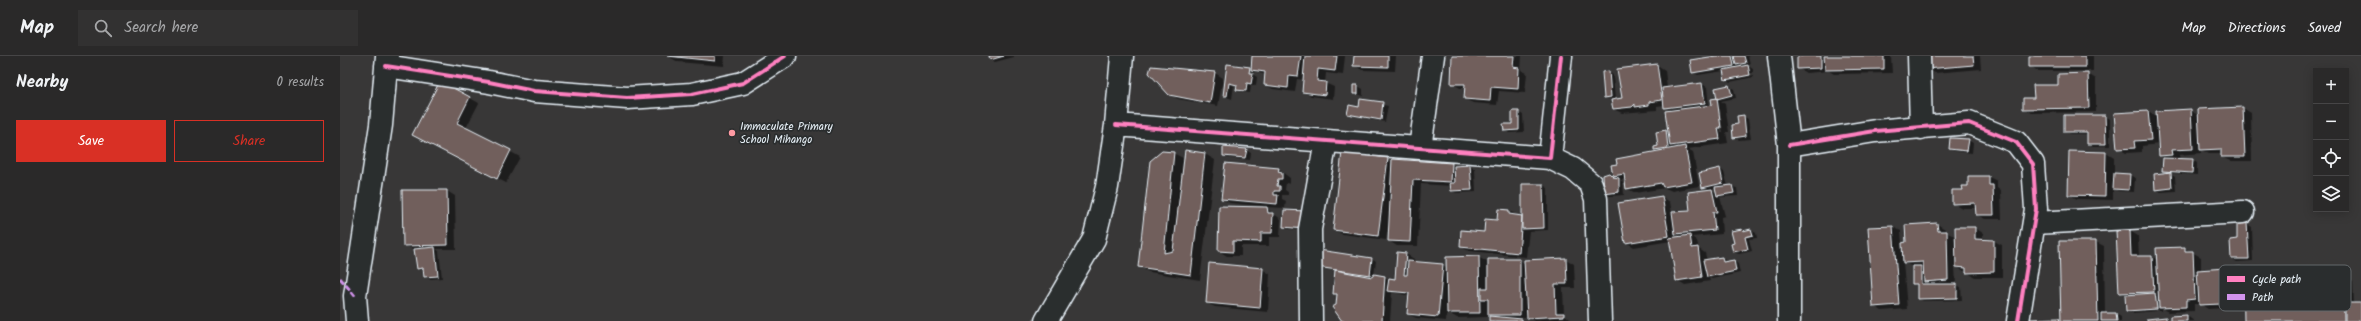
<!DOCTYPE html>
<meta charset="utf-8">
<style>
:root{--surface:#2a2929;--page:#323131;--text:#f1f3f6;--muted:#a5a6a8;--line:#464546;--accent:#d93025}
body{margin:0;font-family:Kalam,sans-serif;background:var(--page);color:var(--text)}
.controls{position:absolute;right:12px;top:12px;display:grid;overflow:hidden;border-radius:0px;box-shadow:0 2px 10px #0003}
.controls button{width:36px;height:36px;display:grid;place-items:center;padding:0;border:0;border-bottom:1px solid var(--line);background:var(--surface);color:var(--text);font:20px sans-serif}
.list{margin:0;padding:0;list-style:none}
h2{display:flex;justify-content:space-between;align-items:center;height:52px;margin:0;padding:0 16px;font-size:17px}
h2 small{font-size:13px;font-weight:400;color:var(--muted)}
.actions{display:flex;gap:8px;padding:12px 16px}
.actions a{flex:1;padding:9px 0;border:1px solid var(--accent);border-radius:0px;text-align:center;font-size:14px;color:var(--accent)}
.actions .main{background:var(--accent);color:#fff}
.icon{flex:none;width:22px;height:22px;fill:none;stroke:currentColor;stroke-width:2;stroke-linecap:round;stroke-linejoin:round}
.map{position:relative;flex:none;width:2021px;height:265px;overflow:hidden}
header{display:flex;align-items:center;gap:24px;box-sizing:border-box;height:56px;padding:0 20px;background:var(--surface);border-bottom:1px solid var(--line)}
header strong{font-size:19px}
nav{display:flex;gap:22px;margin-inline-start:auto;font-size:14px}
.search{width:280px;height:36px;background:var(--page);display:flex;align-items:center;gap:10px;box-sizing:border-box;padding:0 14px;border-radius:0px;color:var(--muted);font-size:15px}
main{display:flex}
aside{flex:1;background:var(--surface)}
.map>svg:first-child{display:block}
</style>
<header>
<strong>Map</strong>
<div class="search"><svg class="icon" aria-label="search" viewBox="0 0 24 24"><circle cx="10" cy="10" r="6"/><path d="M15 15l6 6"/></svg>Search here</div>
<nav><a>Map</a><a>Directions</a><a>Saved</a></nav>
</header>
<main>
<aside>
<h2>Nearby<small>0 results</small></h2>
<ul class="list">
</ul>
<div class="actions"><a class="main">Save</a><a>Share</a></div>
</aside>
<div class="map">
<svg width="2021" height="265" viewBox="0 0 2021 265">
<rect width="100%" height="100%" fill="#383737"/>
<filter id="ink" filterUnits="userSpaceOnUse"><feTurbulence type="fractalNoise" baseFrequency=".025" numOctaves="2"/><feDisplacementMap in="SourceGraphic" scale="8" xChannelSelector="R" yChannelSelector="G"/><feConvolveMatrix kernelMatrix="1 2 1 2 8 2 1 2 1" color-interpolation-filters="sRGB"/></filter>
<g filter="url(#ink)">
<!-- shadow -->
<path fill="#0007" fill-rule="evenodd" d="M328,0H385L384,10L338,6Z
M650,0H674V1L655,6L651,4Z
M913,0H1005L1003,19L986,17L985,27L994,31L993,43L971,40L963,35L964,24L957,23L955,36L933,33L925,29L926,19L914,15V19L917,21L916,30L911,29L910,37L902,36L897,33L898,30L894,29L892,43L884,40L888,9L910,12L908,22H910Z
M1015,0H1056L1055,15L1022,14L1014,9Z
M1113,0H1182L1181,14L1187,17L1185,37L1159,35L1157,49L1133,47L1125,43V32H1120L1112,27Z
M1384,0H1408L1410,9L1408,10L1413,13V17L1388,22V24L1414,19V21L1390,26L1386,23L1384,15L1358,19L1353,16Z
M1465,0H1551L1552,17L1494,18L1489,15L1466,17L1458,12Z
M1586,0H1640L1641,13L1595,17L1587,12Z
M1690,0H1753V15H1698L1690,10Z
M1317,9L1325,14L1327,32L1362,28L1367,31L1369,50L1373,49L1377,43L1379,44L1376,33L1389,30L1394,33L1396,42L1381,45L1385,48L1389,76H1386L1388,87L1348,93L1353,96L1359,130L1332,135L1325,132L1295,137L1287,132L1286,123L1280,124L1283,126L1284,139L1270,140L1265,137L1269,118L1281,124L1274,119L1319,96L1315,94L1319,91L1325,75L1329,77L1332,55L1325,51V49L1317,50V54L1282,57L1273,53L1272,44L1265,41L1268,16L1273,19L1275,44L1283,43ZM1318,40L1324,44V46L1317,42ZM1378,53H1380L1383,77H1381Z
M812,11L875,17L883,22L878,50L838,43L829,38Z
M1748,18L1756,23V56L1692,57L1684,52L1695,43L1719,30V19Z
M1018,30L1023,33V40L1014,37Z
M130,42L139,47L126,72L180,101L166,127L83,84Z
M1021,44L1048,50L1045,66L1008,58L1019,52Z
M1903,52L1911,57L1912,105H1890L1882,101V98H1869L1861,94V97L1839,99L1840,104H1853L1857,107V119L1830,117L1835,120L1836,135L1821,136L1816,133L1829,118L1823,114L1824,102L1820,99L1819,88L1802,90V96L1786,97L1778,92L1808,56L1817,61L1850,54L1859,60Z
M1178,56L1183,59L1184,76L1169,77L1165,74L1173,69Z
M1403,60L1408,63L1411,83L1399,84L1394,81Z
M1725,60H1765L1770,63V90H1753L1748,88V78H1730L1725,76Z
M1628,84L1633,87L1632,97L1615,95L1610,93Z
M906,94L911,97L910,104L889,102L884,100Z
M846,95L865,98L875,104L860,224L809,216L800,211L833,97L843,102L840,132H842Z
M1766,97L1774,102V118L1790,119L1795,122L1794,136L1778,135L1773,132V144L1737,143L1729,138Z
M1047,103L1053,106L1130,110L1135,113L1136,136L1116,137L1112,135L1111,130L1081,128L1078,190H1057L1049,185L1050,170H1048L1046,184L1002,178L994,174Z
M938,113L950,122V128L946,127L945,134L948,136V139H942V143L946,145L945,152L924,151L941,163L940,181H929V190H901V200H887L879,195L923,152V150L890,147L882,143Z
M1380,113L1384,116L1388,130L1397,132L1398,140L1380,141L1385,160L1381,161L1382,178L1352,181L1357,185L1359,193L1365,197L1367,205L1382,202L1387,206L1394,205L1398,208L1400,217L1372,223L1369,221L1370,225L1345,229L1337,224L1331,185L1294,191L1286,186L1322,141L1330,146L1332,157L1351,155L1369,135L1363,131ZM1376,132L1377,137L1370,133ZM1335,177L1342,181L1336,182Z
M1649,121L1657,125V132L1661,135L1662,163H1645L1637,159L1636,152H1622L1613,147L1624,135Z
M1183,129H1203L1208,132V174L1189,175L1186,201L1129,195L1121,191L1145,178L1169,155L1183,162Z
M107,135L115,140L116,193H96L99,195L102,222L90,223L85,221V215L77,213L75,194L64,189Z
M965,156L969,175L949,173L944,171Z
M1597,168L1605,173V176L1617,181L1635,172L1643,177V185H1654L1662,189V221H1635L1615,210L1616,229L1621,231L1622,244L1583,245L1578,242V230L1573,227V211L1563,206L1567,253L1542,255L1534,250L1553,171L1561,175L1562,188L1567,187L1566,170ZM1586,226L1592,229H1586Z
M1907,168L1912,171L1913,205L1897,206L1892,203Z
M1411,174L1416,177L1417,182L1409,183L1412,195L1399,198L1394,196L1395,188L1392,176Z
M1790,175L1798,180L1799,201H1812L1818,204L1844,192L1861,201V215L1901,212L1904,214L1960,213L1970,219H2003L2013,225L2014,248H2021V265H1905V251L1868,253L1860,248H1854V255L1828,256L1821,252V255H1818L1817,240H1815L1816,255L1792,257L1787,254L1786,240L1780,236Z
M1756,186L1764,190L1765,258H1776L1781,261V265H1690L1719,263L1722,264Z
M1058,197L1066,198L1074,203V206L1103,209L1108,212L1138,201L1147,206V231L1180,204L1185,208L1226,203L1234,208L1235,232H1223L1224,258L1231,264L1194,265L1188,261L1180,263L1184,265H1150L1155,262L1148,258V261L1117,262L1107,256L1106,265L1076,262L1068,258L1070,240L1052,236L1050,265H1003L997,250L998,239L994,237L996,215L978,210L1032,202L1036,205L1034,219L1056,224ZM1065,200L1067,201L1066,215H1064Z
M922,213L930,218L928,256L875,251L867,247Z
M1847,260L1854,265H1831Z"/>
<!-- building -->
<path fill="#715f5b" stroke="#e8f1f8" d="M327,0H375V5Z
M649,0H664L650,4Z
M912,0H961L958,20L949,19L948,32L924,29L925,16L911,14Z
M965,0H997L995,15L978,13L977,25L986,26L985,39L962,36Z
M1014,0H1048V11L1013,10Z
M1112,0H1174L1173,11L1179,12L1178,33L1151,31L1150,45L1124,43L1125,28H1111Z
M1376,0H1392L1394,10L1352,17L1350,4Z
M1394,0H1404L1406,7L1396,9Z
M1464,0H1481V12L1457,13V1Z
M1484,0H1544V13L1485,14Z
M1585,0H1633L1634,9L1586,13Z
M1689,0H1745V11H1689Z
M887,8L910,11L909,17H913L911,28L907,27L906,35L896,34L897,29L889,27L887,40H883Z
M1317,8L1322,44L1309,46V49L1295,51V48L1292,51L1273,53L1271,44L1282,42L1277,13Z
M1408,9L1410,19L1385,24L1383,14Z
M811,10L875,16L870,47L829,39L809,17Z
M1269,15L1271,41L1264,42L1262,16Z
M1748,17L1749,52L1683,53V42H1694L1693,29H1718V18Z
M100,25L130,41L117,67L171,94L157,123L72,79Z
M1362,27L1365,47L1324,52L1322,32Z
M1013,29H1018V38H1013Z
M1389,29L1392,39L1377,43L1375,32Z
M1377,42L1381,72H1378L1380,83L1330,90L1325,55L1372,49L1371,43Z
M1020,43L1043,46L1041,64L1007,58L1009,49L1019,51Z
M1903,51L1905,101H1881V93L1860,94L1858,53Z
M1851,53L1853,93L1831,94L1832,99L1819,100L1816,55Z
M1172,55H1179V74L1164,75L1163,68H1172Z
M1808,55L1811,84L1794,85L1795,92L1777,93L1774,57Z
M1404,59L1406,80L1393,82L1392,69L1398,68L1397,60Z
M1724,59H1765L1766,88H1747V76H1724Z
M1326,74L1328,92L1314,94V91L1318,90L1316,76Z
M1610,82L1629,83L1627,95L1609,93Z
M1345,90L1352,126L1323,131L1321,127L1286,133L1284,118L1273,120L1271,109L1277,108L1276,103Z
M883,91L907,93L905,102L883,100Z
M845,94L865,97L851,219L798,211L810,105L822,95L834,96L824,197L833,195Z
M1729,95L1766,96L1765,140L1728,139Z
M1002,96L1048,102L1038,180L993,174Z
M1823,102L1853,103L1852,117L1822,115Z
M1052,103L1112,107L1111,126L1073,124L1070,186L1048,185Z
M885,107L939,112L938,116L942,117V123H938L937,130H940V135H934V139H938L937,148L881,143Z
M1130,109L1132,134L1111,135L1110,127H1115L1114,110Z
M1380,112L1383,127L1362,132L1359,117Z
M1831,116L1832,132L1815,134L1814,118Z
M1269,117L1273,121L1279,122V136L1264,138L1263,119Z
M1774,117L1790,118L1789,134L1773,133Z
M1628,120H1649V129H1653L1654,159H1636L1635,147L1612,148V134H1623L1622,130H1628Z
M1182,128H1203L1204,172L1182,173Z
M1392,129L1394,137L1377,140L1375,131Z
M1372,133L1377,156H1373L1375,174L1335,178L1332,156L1350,155L1348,136Z
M62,134H107L108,189L63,190Z
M1322,140L1329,180L1285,187L1278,147Z
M879,150L927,151L928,157H933L932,177H921V186L893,185V196L878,195Z
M1158,153L1169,154V158L1182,160L1179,197L1120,191L1121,174L1144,176L1145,163L1157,164Z
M944,154L966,155L964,173L943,171Z
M1597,167L1598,175H1607L1608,224L1584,226L1583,206L1563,207L1562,187L1566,186L1565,169Z
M1907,167L1909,203H1891L1890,184L1897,183V168Z
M1553,170L1559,249L1533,251L1528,171Z
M1615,171H1635V183L1654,184V216L1626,217V212L1616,211Z
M1402,173L1403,175L1411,173L1413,179L1405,181L1408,193L1393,196L1391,188L1394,187L1391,175Z
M1790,174L1791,200H1812L1814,236L1779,237L1776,175Z
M1350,179L1352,192L1358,191L1362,221L1336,225L1329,182Z
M1719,185H1756L1758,265H1721Z
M95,191L98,220L84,221L83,212L77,213L74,193Z
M1845,191V195H1853L1855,243L1846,244V251L1819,252L1816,192Z
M979,194L1032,202L1030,219L977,211Z
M1057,196L1066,197L1064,219H1067L1068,205L1103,208L1098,261L1067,258L1069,237L1047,235L1049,222L1055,223Z
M1139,200L1140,257H1107L1106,201Z
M1382,201L1383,206L1394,204L1396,215L1367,221L1363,204Z
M1226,202L1227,228H1215L1216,257H1224V260L1187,262L1184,204Z
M1148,203H1180V259H1148V243H1141V232H1148Z
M869,207L923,212L920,252L866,247Z
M1572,210H1581V228H1617V242L1577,243V228H1572Z
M1901,211L1903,247L1859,249L1857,214Z
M1961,212V218H2003L2004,265H1904L1903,213Z
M995,214L1032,221L1034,218L1045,220L1042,265H1002L992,251L996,249L997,238H993Z
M1815,237L1817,253L1786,255L1785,239Z
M2005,247H2021V265H2005Z
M1761,257H1776L1777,265H1761Z
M1847,259V265H1830V260Z
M1149,260L1182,263V265H1149Z
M1826,261V265H1807V263Z
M1719,262L1720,265H1689V263Z"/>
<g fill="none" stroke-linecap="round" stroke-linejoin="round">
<defs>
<path id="street" d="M1439,0L1449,89V265
M1579,0L1581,72
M46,10L149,26L194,35L287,42L352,38L403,27L445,0
M776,69L1210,102L1221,0
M1449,89L1535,75L1629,67L1676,86L1693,108L1696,153L1678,265
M1080,92L1093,0
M1210,102L1233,113L1251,128L1256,143L1260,265
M1694,167L1903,156
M17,265L15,240L41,69L47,0
M706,265L754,183L767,131L776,69L782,0
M971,265L970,173L986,85"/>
</defs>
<!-- street casing -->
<use href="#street" stroke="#e8f1f8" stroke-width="25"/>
<!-- street -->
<use href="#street" stroke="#2a2d2e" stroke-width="22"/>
<!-- quiet -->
<path stroke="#d193ec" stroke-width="3" stroke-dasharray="6 3" stroke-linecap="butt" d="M0,222L15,240"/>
<defs>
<path id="cycleway" d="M46,10L149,26L194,35L287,42L352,38L403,27L445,0
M776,69L1210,102L1221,0
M1449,89L1535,75L1629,67L1676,86L1693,108L1696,153L1678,265"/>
</defs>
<!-- cycleway casing -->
<use href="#cycleway" stroke="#2a2d2e" stroke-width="6"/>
<!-- cycleway -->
<use href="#cycleway" stroke="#ff80c0" stroke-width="4"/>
</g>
</g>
<!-- markers -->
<circle fill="#ff9aa2" stroke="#2a2d2e" stroke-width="1.5" cx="392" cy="77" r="4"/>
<g text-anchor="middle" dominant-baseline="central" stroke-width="3.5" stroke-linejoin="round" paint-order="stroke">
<!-- poi labels -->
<g font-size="11" fill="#e8f1f8" stroke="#2a2d2e" text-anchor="start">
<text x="400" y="71">Immaculate Primary<tspan x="400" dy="13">School Mihango</tspan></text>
</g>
</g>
<!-- legend -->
<rect x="1879" y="209" width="132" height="46" rx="6" fill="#2a2d2e" stroke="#63686b" stroke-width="1"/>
<rect x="1887" y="220" width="18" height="6" fill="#ff80c0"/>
<rect x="1887" y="238" width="18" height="6" fill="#d193ec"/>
<g font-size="11" fill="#e8f1f8">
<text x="1912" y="227">Cycle path</text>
<text x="1912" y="245">Path</text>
</g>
</svg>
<div class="controls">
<button>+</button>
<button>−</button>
<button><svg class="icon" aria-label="locate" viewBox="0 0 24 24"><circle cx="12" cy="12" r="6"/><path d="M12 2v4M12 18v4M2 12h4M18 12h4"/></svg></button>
<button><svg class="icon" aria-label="layers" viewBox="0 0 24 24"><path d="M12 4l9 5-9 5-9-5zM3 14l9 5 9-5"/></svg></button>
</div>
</div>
</main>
